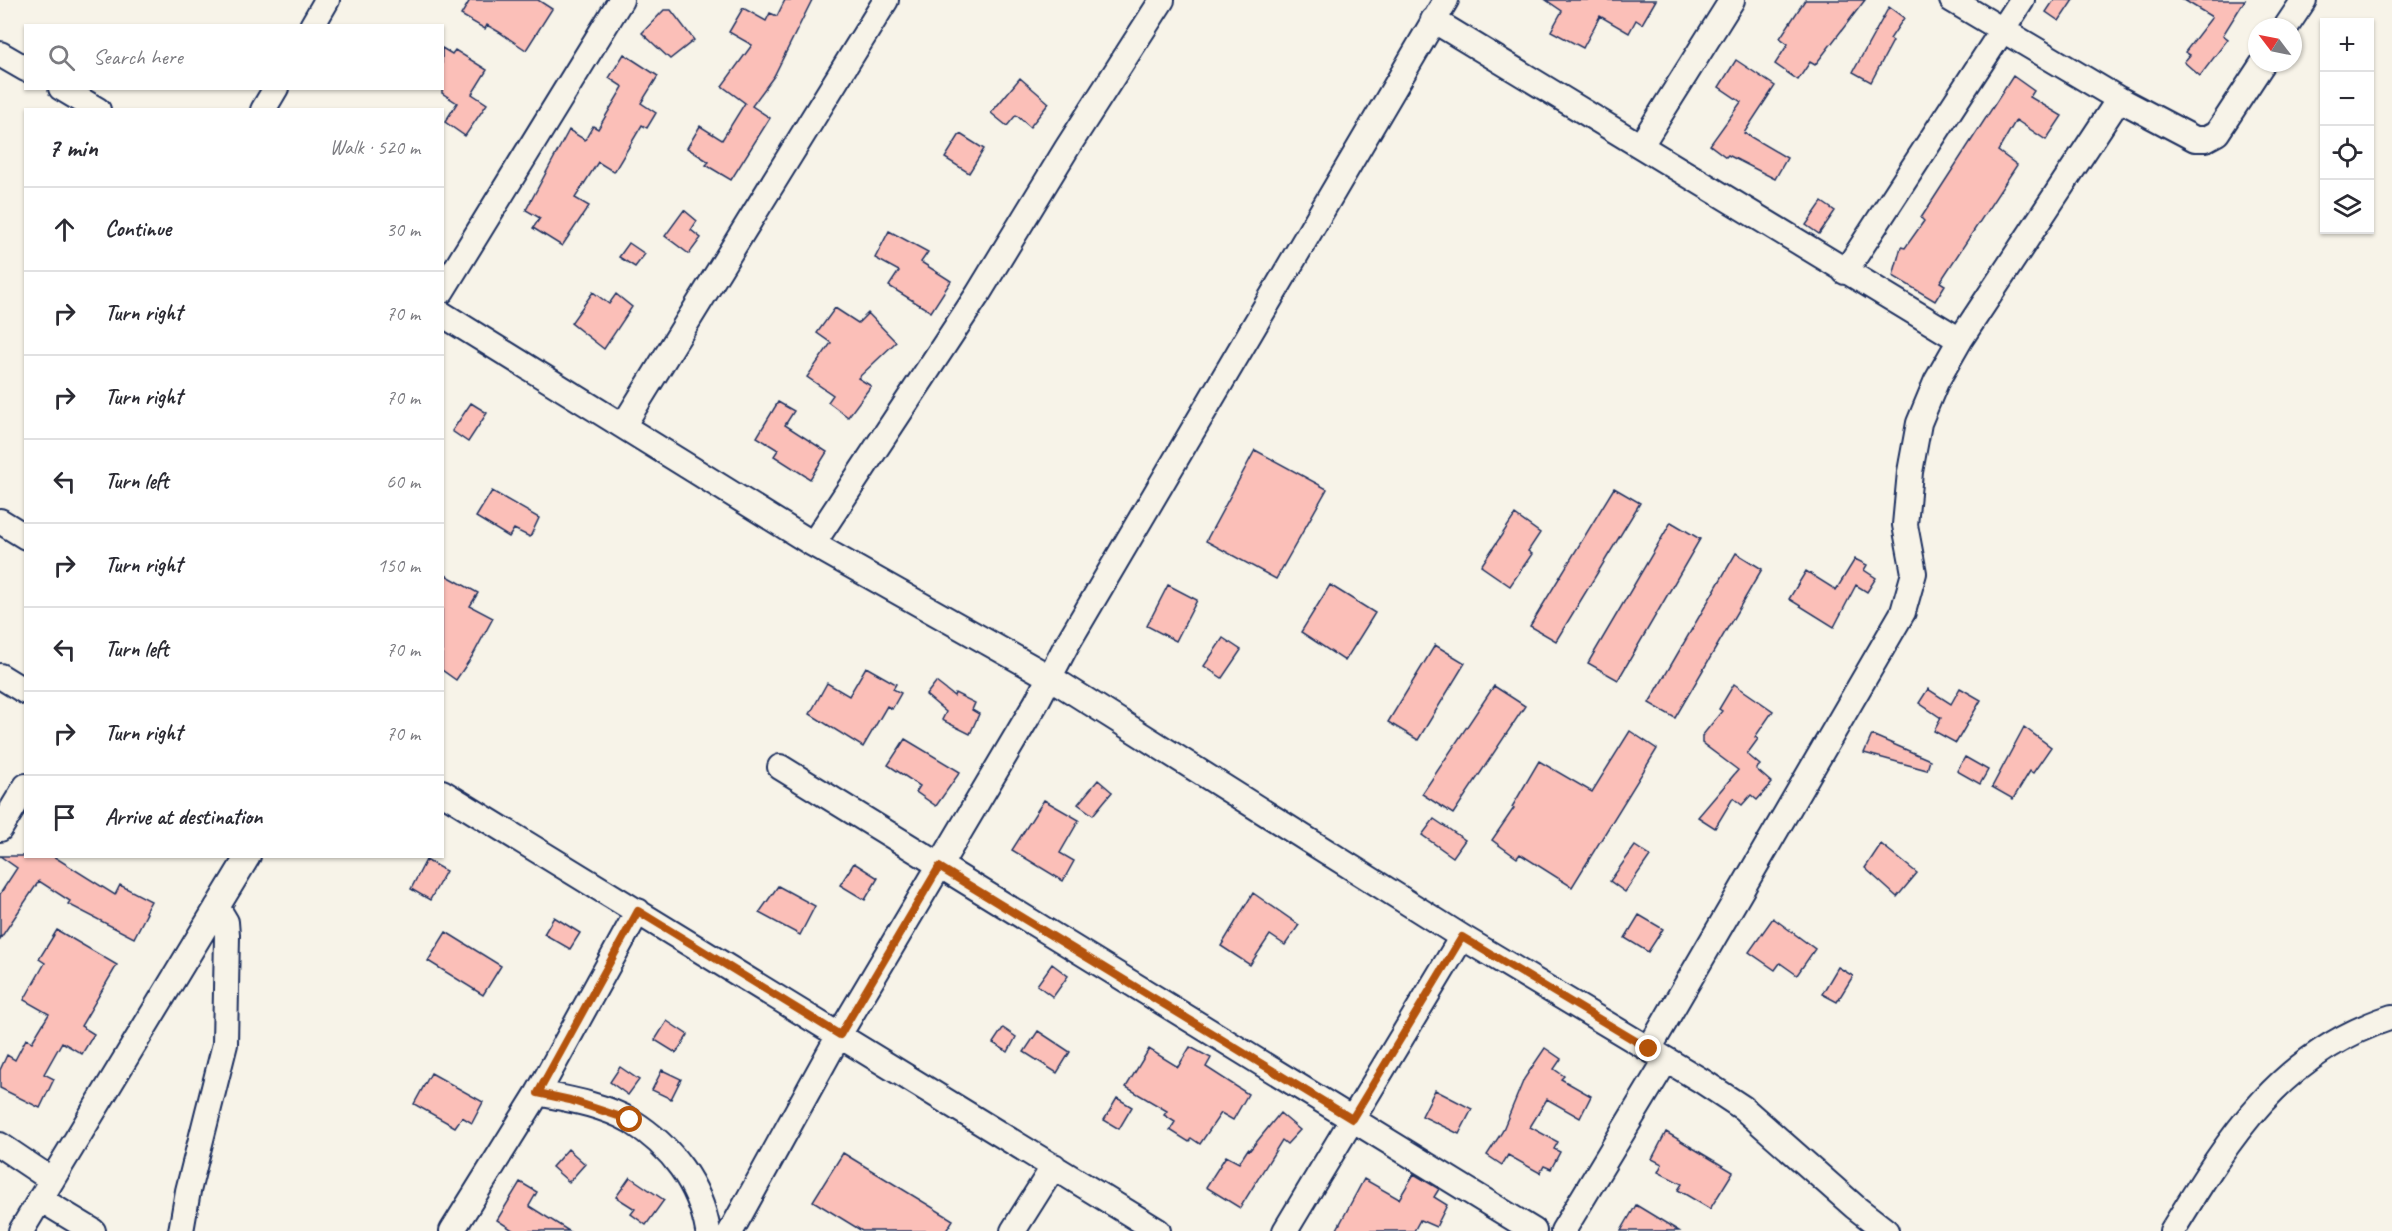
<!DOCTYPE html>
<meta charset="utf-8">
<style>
:root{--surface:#fff;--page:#f2f2f3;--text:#2b2b33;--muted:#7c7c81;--line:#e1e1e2}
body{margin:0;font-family:Caveat,sans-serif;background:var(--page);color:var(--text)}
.controls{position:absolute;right:18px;top:18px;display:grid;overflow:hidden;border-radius:0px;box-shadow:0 2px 4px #0004}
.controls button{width:54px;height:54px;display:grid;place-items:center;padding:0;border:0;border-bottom:2px solid var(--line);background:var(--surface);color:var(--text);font:30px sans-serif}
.compass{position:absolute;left:2248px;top:18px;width:54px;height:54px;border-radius:50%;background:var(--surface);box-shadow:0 2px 4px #0004;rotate:302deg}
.stop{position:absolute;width:18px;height:18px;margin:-14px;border:4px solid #b45309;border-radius:50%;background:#fff}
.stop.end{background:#b45309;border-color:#fff;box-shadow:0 2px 6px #0008}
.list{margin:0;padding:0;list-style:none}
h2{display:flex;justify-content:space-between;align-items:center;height:78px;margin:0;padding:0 24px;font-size:26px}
h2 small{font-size:20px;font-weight:400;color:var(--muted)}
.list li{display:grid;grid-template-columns:39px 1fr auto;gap:18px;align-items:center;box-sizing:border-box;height:84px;padding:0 24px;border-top:2px solid var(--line)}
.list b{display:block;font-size:22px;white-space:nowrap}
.list em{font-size:20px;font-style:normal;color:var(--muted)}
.icon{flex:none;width:33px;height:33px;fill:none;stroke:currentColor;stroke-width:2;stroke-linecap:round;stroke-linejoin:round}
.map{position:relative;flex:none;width:2392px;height:1231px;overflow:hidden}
.search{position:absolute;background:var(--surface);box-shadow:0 2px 4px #0004;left:24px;top:24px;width:420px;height:66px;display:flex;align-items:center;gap:15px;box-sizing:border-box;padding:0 21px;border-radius:0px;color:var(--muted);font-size:22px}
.panel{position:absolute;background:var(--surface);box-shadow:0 2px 4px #0004;left:24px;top:108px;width:420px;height:750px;border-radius:0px}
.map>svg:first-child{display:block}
</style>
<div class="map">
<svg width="2392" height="1231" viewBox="0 0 2392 1231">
<rect width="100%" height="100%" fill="#f7f3e8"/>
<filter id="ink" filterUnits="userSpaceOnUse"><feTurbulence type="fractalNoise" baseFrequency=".0167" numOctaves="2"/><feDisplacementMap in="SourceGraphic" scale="12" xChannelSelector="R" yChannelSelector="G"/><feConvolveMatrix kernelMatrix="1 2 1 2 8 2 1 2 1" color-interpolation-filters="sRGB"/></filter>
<g filter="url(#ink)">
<!-- building -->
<path fill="#fbbfb8" stroke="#1b2f5e" stroke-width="1.5" d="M470,0H538L552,9L526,50L499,32L487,25L485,29L461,15Z
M785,0H812L774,76L752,106L770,118L731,180L706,165L709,162L687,148L700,126L722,140L745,103L722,86L752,45L729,32L743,8L766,21L770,13L777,16Z
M1546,0H1656L1642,24L1636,20L1629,33L1600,16L1583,48L1551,31L1562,11Z
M1805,0H1865L1815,65L1810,62L1798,80L1775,64L1788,44L1780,38Z
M2054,0H2073L2059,21L2046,12Z
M2184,0H2245L2223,35L2228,39L2200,76L2184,62L2190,55L2185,52L2212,17Z
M1889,7L1904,18L1890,39L1893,41L1871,82L1853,72Z
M664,10H671L694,40L670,59L642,33Z
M442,48L452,54L455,50L487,70L472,94L487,104L465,136L445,122L457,103L442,93Z
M624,54L658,76L641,103L656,113L647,128L642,125L614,172L598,162L575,198L589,206L562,246L533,228L540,218L526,210L569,130L585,140L593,126L598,129L623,87L609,78Z
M1736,60L1775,86L1744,133L1787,158L1775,179L1728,155L1726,157L1710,145L1741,102L1719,87Z
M2013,76L2034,91L2030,97L2062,116L2046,140L2016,120L1998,151L2017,165L1940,282L1945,285L1935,301L1893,276L1901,247L1905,248L1924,221L1921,218Z
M1020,78L1049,103L1030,127L1016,115L1007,126L991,113Z
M960,134L984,149L969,173L945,158Z
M1822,202L1835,211L1819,234L1806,225Z
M684,210L697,221L691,230L701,238L689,254L665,236Z
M889,231L928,252L921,262L951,281L931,312L889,286L899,271L875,258Z
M629,243L645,254L635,267L619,257Z
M593,292L609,304L616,294L632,307L604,349L571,323Z
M835,308L858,323L868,313L896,342L858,378L871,386L848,417L828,402L833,395L807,377L831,343L817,333Z
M778,402L794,411L785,425L827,452L810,479L774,456L778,450L757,437Z
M471,403L487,413L468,442L452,431Z
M1255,450L1327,489L1276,579L1206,541Z
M1614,488L1640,503L1556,641L1530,626Z
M492,491L539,518L530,537L514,529L509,537L476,517Z
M1515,515L1540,533L1528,551L1532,554L1510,586L1481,566Z
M1671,522L1700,539L1618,680L1588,663Z
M1736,553L1762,569L1675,718L1649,703Z
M1855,559L1867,565L1864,570L1876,578L1867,592L1856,585L1834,627L1789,599L1806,571L1836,590Z
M442,573L478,593L470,606L493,618L473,655L456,680L442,670Z
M1168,585L1197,600L1176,641L1147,626Z
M1330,585L1375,613L1345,661L1301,632Z
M1223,638L1241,650L1222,678L1204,666Z
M1435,645L1465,663L1418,740L1388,722Z
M866,667L896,684L893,689L901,693L892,709L887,706L863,747L810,714L827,683L849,696Z
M936,682L954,696L955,693L975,703L972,710L979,714L970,734L942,720L946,712L926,695Z
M1734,684L1773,711L1755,737L1758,739L1747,754L1760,765L1756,769L1772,783L1757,800L1751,795L1742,805L1733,798L1715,828L1698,817L1738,770L1702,743V736L1722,711L1719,709Z
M1494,686L1525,706L1453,814L1422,794Z
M1960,688L1981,700L1956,743L1934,731L1941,718L1919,703L1928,689L1951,704Z
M2024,727L2051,747L2033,773L2030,771L2013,799L1992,787Z
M1630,731L1657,749L1572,887L1520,854L1517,858L1492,840L1514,808L1512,807L1539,761L1592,792Z
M1872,735L1930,760L1927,770L1864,753Z
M905,739L960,772L936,806L916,792L920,786L888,765Z
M1965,757L1988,770L1980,784L1957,771Z
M1098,780L1112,792L1093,815L1078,804Z
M1044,800L1079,820L1060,853L1074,861L1063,881L1012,850Z
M1434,819L1465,840L1453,857L1422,835Z
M1881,844L1917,873L1897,897L1865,868Z
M1635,846L1650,856L1625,892L1610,881Z
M0,856H53L115,895L120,885L151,901L145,912L147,913L134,938L68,904L70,901L39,881L0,939V894L17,868Z
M426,860L446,871L430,900L411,889Z
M854,863L878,878L865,900L840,885Z
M778,886L815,906L800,935L759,913Z
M1253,893L1299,925L1285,945L1270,935L1250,965L1221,946Z
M1639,915L1663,929L1648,952L1625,938Z
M554,917L580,933L570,949L544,934Z
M1773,918L1815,949L1797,975L1780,963L1775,970L1749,952Z
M57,930L117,965L81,1026L94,1034L82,1054L62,1042L44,1074L54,1079L40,1108L0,1088V1070L7,1055L15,1060L26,1039L32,1042L49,1014L24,1000L45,963L39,959Z
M446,932L501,966L483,995L428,961Z
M1052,964L1068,976L1053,997L1037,985Z
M1838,967L1853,976L1837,1002L1822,994Z
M667,1021L688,1035L676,1053L655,1040Z
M1003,1028L1016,1037L1008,1052L993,1043Z
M1038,1031L1070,1052L1057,1073L1024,1052Z
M1190,1047L1211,1058L1206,1067L1248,1094L1233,1120L1221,1113L1200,1144L1191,1138L1189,1142L1170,1130L1175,1122L1164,1115L1167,1111L1126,1087L1149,1049L1178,1067Z
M1545,1048L1561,1059L1554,1069L1564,1076L1561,1079L1591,1096L1580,1118L1547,1099L1530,1127L1558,1142L1554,1149L1560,1152L1551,1169L1544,1166L1540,1173L1508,1155L1502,1165L1487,1155L1502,1132L1524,1079Z
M620,1067L639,1080L628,1095L610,1082Z
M662,1070L681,1079L671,1099L652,1090Z
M431,1073L483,1102L472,1123L462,1117L455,1127L414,1104Z
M1435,1090L1472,1109L1459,1134L1422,1116Z
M1117,1098L1132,1107L1119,1129L1104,1120Z
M1280,1113L1300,1130L1287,1144L1282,1140L1240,1208L1206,1187L1226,1156L1239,1163L1248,1149L1250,1150Z
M1666,1132L1733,1172L1710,1209L1678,1190L1682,1184L1658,1172L1662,1164L1652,1159Z
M568,1149L585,1164L569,1182L552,1167Z
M843,1153L953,1220L946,1231H862L813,1201Z
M1414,1174L1439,1189L1434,1197L1447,1205L1436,1227L1420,1220L1414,1231H1336L1364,1179L1399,1199Z
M630,1177L664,1200L646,1225L631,1214L635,1209L616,1197Z
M520,1182L537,1192L529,1206L569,1231H514L497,1220Z
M1636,1205L1679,1231H1621Z"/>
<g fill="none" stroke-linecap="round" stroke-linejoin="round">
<defs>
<path id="minor" d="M1952,0L2119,99L2195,139H2206L2217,133L2263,63
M1433,20L1960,340
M312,26L327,0
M2286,27L2304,0
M0,54L26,69
M61,88L98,110
M263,110L276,88
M1641,145L1732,0
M1845,272L2022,0
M442,291L621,0
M442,314L813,544L1051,678L1462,937L1702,1081L1743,1108L1855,1207L1886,1231
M623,426L886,0
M0,521L26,537
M813,544L978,294L1067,148L1162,0
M0,676L26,692
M780,767L1534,1231
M442,792L1158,1231
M0,829L26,786
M1649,1049L1903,612L1914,573L1905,525L1910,472L1919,423L1936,382L1960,340L2119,99
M538,1093C568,1099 604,1105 631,1121C671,1146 700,1184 708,1231
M0,1145L52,1180
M40,1199L93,1231
M21,1231L248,856
M181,1231L188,1191L225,1044L227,935L226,922L217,907
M452,1231L538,1093L638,911
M731,1231L839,1035L1036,703L1066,646L1446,0
M1013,1231L1054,1166
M1285,1231L1462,937
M1563,1231L1666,1060
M2172,1231C2230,1136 2281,1053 2392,1017"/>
</defs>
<!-- minor casing -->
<use href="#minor" stroke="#1b2f5e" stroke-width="28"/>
<!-- minor -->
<use href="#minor" stroke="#f7f3e8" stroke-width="24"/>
</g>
</g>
<g fill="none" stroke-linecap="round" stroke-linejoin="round" filter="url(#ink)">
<!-- route -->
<path stroke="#b45309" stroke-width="8" d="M630,1120L570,1100L538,1093L638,911L840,1035L939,867L1352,1119L1462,937L1649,1049"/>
</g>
</svg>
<div class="controls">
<button>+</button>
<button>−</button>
<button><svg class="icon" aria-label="locate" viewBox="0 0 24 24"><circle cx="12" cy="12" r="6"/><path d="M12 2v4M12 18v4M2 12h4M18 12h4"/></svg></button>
<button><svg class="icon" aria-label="layers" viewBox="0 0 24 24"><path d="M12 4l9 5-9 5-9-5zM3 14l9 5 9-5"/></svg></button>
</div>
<svg class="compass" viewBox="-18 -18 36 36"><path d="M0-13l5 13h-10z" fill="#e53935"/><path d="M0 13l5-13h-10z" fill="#7c7c81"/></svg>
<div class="stop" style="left:630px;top:1120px"></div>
<div class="stop end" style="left:1649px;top:1049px"></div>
<div class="search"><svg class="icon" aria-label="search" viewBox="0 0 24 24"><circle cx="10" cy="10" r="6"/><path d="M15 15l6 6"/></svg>Search here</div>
<section class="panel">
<h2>7 min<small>Walk · 520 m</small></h2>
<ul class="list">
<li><svg class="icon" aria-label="ahead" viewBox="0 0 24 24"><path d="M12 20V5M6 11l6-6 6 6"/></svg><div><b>Continue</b></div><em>30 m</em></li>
<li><svg class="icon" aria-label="right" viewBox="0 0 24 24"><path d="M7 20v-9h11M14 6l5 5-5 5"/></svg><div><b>Turn right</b></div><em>70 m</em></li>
<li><svg class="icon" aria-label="right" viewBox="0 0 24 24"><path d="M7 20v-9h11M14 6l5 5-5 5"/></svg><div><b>Turn right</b></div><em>70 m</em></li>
<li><svg class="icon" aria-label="left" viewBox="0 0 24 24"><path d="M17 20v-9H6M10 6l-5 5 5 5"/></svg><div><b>Turn left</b></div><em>60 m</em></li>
<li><svg class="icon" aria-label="right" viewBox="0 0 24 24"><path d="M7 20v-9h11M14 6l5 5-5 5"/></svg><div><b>Turn right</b></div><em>150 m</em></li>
<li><svg class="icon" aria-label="left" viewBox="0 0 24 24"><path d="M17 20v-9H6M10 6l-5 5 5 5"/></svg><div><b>Turn left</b></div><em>70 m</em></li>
<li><svg class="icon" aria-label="right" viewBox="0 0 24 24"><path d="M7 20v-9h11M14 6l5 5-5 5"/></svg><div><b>Turn right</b></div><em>70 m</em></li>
<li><svg class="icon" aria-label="arrive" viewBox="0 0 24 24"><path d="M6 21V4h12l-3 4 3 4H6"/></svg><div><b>Arrive at destination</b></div></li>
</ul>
</section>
</div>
